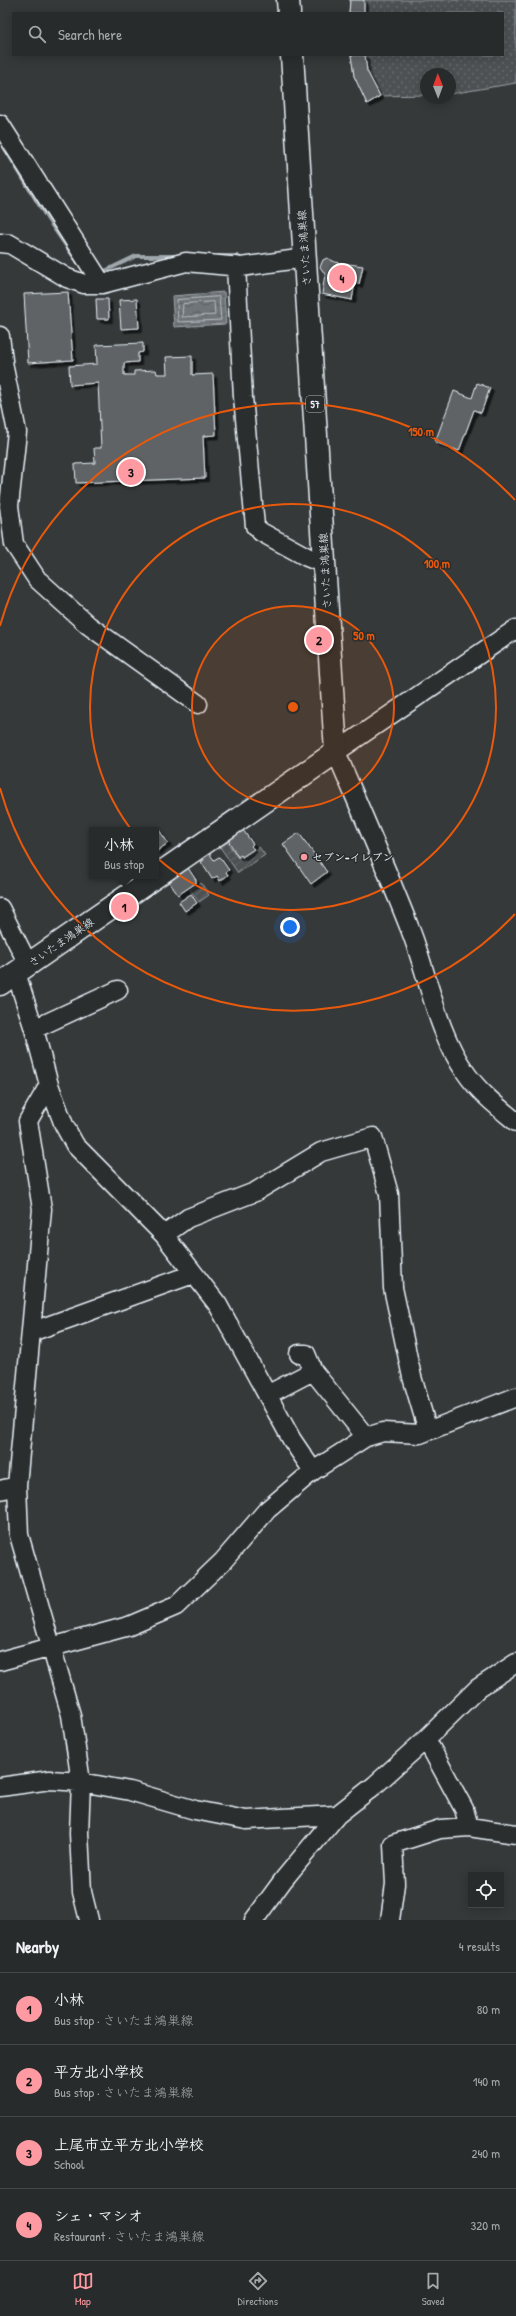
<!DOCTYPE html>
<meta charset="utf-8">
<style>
:root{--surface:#282b2c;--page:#343738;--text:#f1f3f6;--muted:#a5a7a9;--line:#444748;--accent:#ff9aa2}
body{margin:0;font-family:"Patrick Hand","Klee One",sans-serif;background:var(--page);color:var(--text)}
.controls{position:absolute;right:12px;bottom:12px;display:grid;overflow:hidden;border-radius:0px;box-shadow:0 2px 10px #0003}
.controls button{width:36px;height:36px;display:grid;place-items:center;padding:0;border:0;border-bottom:1px solid var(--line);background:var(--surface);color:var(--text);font:20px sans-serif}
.compass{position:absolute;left:420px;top:68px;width:36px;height:36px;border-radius:50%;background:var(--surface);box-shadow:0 2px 10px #0003;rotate:359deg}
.you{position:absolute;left:290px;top:927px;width:14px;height:14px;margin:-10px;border:3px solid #fff;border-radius:50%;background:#1a73e8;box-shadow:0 0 0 6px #1a73e833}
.badge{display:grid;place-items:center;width:26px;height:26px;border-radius:50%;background:var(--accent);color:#111;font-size:13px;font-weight:700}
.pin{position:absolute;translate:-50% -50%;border:2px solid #fff;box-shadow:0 1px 4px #0006}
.popup{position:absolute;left:89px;top:827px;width:70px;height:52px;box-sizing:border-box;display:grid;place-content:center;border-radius:0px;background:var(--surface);filter:drop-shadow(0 1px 3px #0005);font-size:13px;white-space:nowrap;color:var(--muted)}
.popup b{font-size:15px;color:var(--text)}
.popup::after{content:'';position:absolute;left:50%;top:100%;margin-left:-8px;border:8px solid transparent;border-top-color:var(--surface)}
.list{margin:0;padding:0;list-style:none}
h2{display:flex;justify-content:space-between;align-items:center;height:52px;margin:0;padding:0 16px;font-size:17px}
h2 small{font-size:13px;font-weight:400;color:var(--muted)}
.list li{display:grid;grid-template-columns:26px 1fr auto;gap:12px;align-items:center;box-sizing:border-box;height:72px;padding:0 16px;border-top:1px solid var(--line)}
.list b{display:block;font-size:15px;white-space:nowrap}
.list p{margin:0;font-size:13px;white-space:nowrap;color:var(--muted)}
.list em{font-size:13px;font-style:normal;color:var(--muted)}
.icon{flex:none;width:22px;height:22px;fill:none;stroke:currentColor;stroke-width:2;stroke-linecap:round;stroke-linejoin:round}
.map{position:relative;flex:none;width:516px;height:1920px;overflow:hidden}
.search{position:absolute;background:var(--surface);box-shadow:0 2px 10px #0003;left:12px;right:12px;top:12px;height:44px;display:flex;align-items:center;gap:10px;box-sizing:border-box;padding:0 14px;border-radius:0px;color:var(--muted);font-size:15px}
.sheet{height:340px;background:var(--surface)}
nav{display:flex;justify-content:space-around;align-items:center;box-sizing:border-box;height:56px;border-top:1px solid var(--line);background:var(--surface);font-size:11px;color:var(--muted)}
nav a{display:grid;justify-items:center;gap:2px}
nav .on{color:var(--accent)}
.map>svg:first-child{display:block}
</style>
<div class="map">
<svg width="516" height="1920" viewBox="0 0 516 1920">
<defs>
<pattern id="grass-dots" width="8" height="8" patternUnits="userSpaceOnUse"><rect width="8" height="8" fill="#4d5152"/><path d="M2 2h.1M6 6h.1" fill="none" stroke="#676a6c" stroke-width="1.8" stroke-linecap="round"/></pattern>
<pattern id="garden-furrows" width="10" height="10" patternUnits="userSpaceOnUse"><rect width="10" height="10" fill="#4d5152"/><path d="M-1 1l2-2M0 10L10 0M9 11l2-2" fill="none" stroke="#676a6c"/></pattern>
<pattern id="water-waves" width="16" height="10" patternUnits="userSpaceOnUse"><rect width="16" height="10" fill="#707579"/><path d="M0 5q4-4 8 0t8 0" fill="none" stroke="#5b5e62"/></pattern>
<filter id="shadow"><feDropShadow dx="3.5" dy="3.5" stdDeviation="0" flood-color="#0009"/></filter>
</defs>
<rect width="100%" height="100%" fill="#35393a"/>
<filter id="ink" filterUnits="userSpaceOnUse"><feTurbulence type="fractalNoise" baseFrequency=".025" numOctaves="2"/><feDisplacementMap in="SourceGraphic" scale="8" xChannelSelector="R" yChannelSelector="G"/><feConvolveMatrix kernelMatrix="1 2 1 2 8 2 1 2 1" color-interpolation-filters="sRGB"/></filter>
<g filter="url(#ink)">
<!-- grass -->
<path fill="url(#grass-dots)" stroke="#9aa1a5" d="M350,0H516V83L450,94V74H426V95L380,96L367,104L354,76L351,55H503V13H349Z"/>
<!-- garden -->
<path fill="url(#garden-furrows)" stroke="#9aa1a5" d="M227,842L238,858L241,857L242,858L259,847L265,855L238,873L220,847Z
M201,883L209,895L199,902L190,890Z"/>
<!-- water -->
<path fill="url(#water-waves)" stroke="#a0a7ac" d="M224,292L226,324L174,327L172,296Z"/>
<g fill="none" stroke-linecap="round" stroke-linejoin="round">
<!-- shore -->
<path stroke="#b8bfc5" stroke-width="1" d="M219,297L221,320L178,322L177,300Z
M214,302L215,315L182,317L183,304Z"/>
<!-- stream -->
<path stroke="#a0a7ac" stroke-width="4" d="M4,147L47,218L78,263L83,264
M218,256H237L244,260
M99,269L105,271L136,256H179"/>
</g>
<!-- building -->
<path fill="#5f6365" stroke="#e8f1f8" filter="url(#shadow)" d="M350,0H364V13H349Z
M351,55H365L367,71L380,96L367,104L354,76Z
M327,258L335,262L363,266L359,284L355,283L352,300L322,294L325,274L320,267L323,260Z
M68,292L73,360L28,363L24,294Z
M96,299H108L109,319H97Z
M137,299L139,328L121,329L119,300Z
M143,343V352L138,353V362L124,363V375H134V371L156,370L157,374H167L166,357L192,356V375L213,374L216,435L203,436L205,478L76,483L75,464L95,463L94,448H101L98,383L70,385L69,366L97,364L96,345Z
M477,383L490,388L481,413L474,410L459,451L435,442L454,391L472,398Z
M157,827L168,843L156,852V830H151Z
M243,830L253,844L251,846L254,849L242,857L241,855L238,857L228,840Z
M299,833L327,872L311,884L283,844Z
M209,853L214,860L219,857L221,859L229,870L226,872L228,875L220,881L217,876L212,879L201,862L204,860L203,857Z
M188,868L196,880V883L178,895L169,882Z
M191,894L197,903L185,911L179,902Z"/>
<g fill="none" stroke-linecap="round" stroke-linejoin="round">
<defs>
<path id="minor" d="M0,124L102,284
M0,243L10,244L67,278L84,284H102L186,262L241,267L305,258
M236,266L243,397L255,526L261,532L307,557L324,564
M0,336L4,368L17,432L9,506L14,544L37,579L88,625L198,704
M516,629L336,752C361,811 387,870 410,929C429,977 436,1031 466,1073C479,1092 498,1107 516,1122
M0,908L28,964
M16,973L34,1029L49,1085L64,1125L75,1145L164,1235L218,1305L292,1440L313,1471
M34,1029L118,990
M49,1085L28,1121L42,1209L17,1486L19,1535L71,1715L81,1782L79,1833L82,1892L89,1920
M164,1235L188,1218L255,1192L321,1152L373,1137L389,1194L393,1288L412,1377L428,1431
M31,1332L193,1274
M299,1354H306L313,1371L366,1437
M267,1395L313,1371
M0,1490L17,1486
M0,1661L129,1626L176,1606L223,1561L267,1510L313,1471L366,1437L383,1432L420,1434L516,1397
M426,1739L464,1809L469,1827
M0,1787L50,1780L81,1782L130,1791L195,1810L246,1820L337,1815
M254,1920L284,1879L337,1815L375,1785L426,1739L478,1688L516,1663
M390,1920L395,1884L393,1844L440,1829L469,1827L516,1834"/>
<path id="major" d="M288,0L289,13
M0,984L336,752L292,55"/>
</defs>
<!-- minor casing -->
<use href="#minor" stroke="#e8f1f8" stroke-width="21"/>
<!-- major casing -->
<use href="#major" stroke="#e8f1f8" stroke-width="25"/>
<!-- minor -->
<use href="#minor" stroke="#2a2d2e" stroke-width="18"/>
<!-- major -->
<use href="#major" stroke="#2a2d2e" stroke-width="22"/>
</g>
</g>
<!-- distance rings -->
<circle cx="293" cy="707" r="101" fill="#e8590c" fill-opacity=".12"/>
<g fill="none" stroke="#e8590c" stroke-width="2">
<circle cx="293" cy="707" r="101"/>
<circle cx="293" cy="707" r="203"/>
<path d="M515 914A304 304 0 0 1 0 788M0 626A304 304 0 0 1 515 500"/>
</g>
<!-- markers -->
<circle fill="#ff9aa2" stroke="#2a2d2e" stroke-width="1.5" cx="304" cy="857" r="4"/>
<g text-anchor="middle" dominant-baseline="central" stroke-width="3" stroke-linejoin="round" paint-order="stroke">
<!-- shield labels -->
<rect fill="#2a2d2e" stroke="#afb6bb" stroke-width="1" x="306" y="396" width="18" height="16" rx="3"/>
<g font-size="10" font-weight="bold" fill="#e8f1f8">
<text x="315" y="404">57</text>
</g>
<!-- street labels -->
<g font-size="11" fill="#e8f1f8" stroke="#2a2d2e">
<text transform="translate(304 248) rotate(-94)">さいたま鴻巣線</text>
<text transform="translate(325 571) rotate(-93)">さいたま鴻巣線</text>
<text transform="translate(61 942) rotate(-35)">さいたま鴻巣線</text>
</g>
<!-- poi labels -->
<g font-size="11" font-weight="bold" fill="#e8f1f8" stroke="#2a2d2e" text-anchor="start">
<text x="312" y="857">セブン-イレブン</text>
</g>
</g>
<circle cx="293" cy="707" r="6" fill="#e8590c" stroke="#2a2d2e" stroke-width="2"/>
<g font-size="12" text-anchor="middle" font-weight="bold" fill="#e8590c" stroke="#2a2d2e" stroke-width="3" stroke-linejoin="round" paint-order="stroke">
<text x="421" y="436">150 m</text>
<text x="437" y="568">100 m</text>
<text x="364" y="640">50 m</text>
</g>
</svg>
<div class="controls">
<button><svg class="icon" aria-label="locate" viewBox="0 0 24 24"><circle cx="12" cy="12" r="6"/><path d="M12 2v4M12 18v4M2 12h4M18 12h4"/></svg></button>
</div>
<svg class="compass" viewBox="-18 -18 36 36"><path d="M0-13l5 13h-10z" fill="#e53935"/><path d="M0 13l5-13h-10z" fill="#a5a7a9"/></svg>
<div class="you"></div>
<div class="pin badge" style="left:124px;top:907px">1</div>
<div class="popup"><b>小林</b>Bus stop</div>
<div class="pin badge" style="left:319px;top:640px">2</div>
<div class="pin badge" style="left:131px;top:472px">3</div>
<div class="pin badge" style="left:342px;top:278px">4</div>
<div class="search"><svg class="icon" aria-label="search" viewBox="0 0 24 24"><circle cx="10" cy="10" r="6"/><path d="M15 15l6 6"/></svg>Search here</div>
</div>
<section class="sheet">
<h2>Nearby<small>4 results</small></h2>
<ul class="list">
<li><span class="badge">1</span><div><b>小林</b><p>Bus stop · さいたま鴻巣線</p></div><em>80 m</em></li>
<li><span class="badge">2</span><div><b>平方北小学校</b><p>Bus stop · さいたま鴻巣線</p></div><em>140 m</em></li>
<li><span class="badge">3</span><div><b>上尾市立平方北小学校</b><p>School</p></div><em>240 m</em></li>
<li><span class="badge">4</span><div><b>シェ・マシオ</b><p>Restaurant · さいたま鴻巣線</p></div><em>320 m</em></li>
</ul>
</section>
<nav>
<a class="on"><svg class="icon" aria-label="map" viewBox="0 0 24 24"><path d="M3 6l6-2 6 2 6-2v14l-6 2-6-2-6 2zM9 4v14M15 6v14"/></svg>Map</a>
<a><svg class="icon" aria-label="directions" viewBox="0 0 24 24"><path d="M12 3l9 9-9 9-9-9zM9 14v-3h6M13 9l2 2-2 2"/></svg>Directions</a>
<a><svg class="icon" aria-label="saved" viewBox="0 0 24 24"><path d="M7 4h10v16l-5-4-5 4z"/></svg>Saved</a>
</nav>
